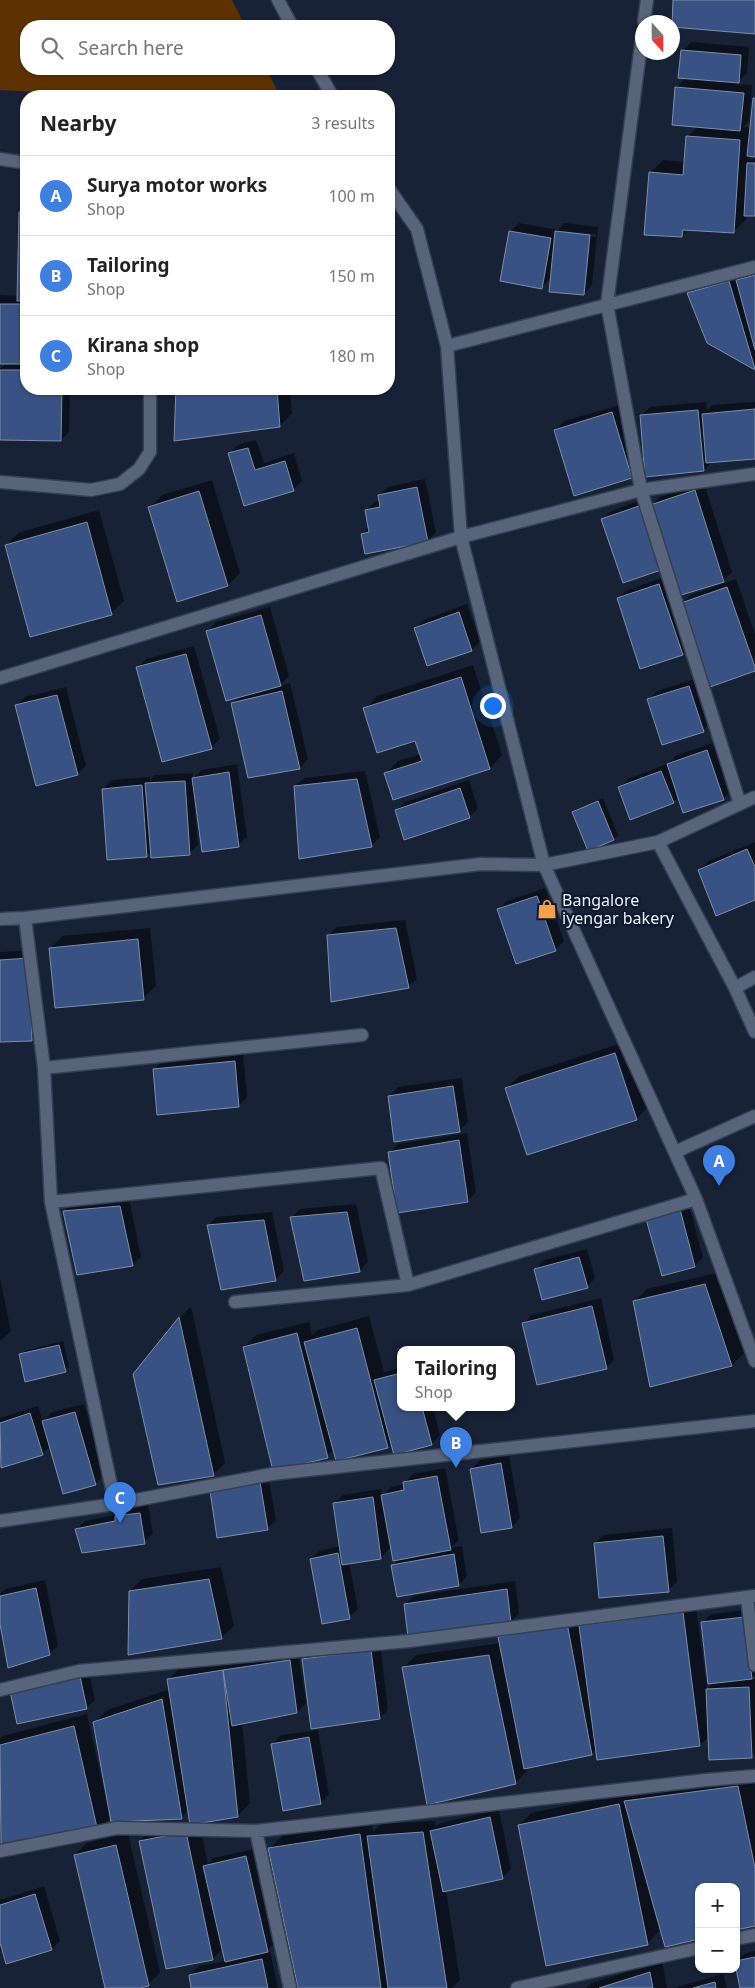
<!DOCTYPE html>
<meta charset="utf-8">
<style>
:root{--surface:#fff;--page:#f6f6f6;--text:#222;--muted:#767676;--line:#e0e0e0;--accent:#b45309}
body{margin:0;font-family:"Noto Sans",sans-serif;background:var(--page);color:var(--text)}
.controls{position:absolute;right:15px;bottom:15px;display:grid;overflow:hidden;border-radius:10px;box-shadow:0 1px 4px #0004}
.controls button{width:45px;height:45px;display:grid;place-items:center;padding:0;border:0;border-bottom:1px solid var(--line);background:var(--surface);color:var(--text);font:25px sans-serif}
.compass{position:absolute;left:635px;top:15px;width:45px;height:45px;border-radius:50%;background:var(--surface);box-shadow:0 1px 4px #0004;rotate:159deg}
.you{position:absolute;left:492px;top:705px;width:18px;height:18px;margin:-12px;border:4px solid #fff;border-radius:50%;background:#1a73e8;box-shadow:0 0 0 8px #1a73e833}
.badge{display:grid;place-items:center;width:32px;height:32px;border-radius:50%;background:var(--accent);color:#fff;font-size:16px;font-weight:700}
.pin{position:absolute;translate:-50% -41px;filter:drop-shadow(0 1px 2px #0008)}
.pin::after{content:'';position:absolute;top:26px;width:18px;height:15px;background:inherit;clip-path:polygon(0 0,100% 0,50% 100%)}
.popup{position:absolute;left:397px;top:1346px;width:118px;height:65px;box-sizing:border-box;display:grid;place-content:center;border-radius:10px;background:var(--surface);filter:drop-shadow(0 1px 4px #0005);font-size:16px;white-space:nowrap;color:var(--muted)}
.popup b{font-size:19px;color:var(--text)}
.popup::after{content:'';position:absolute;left:50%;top:100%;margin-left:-10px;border:10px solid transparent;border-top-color:var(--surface)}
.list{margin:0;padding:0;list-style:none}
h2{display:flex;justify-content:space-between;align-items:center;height:65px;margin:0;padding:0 20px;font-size:21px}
h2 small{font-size:16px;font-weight:400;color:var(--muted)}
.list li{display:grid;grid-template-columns:32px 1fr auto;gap:15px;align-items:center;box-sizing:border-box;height:80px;padding:0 20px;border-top:1px solid var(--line)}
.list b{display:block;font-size:19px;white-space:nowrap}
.list p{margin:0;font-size:16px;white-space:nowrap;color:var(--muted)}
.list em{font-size:16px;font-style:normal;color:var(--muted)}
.icon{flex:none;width:28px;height:28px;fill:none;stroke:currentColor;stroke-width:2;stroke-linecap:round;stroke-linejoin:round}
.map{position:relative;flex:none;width:755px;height:1988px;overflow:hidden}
.search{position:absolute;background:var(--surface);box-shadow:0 1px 4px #0004;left:20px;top:20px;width:375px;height:55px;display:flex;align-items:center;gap:12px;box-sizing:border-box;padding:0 18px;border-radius:20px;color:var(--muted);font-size:19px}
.panel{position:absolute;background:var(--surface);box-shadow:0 1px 4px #0004;left:20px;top:90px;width:375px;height:305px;border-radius:20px}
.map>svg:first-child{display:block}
</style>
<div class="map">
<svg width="755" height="1988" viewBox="0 0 755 1988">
<rect width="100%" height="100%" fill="#172237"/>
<!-- green -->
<path fill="#5e3100" d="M0,0H232L245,26H26V69H266L280,96H105L0,90Z"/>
<!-- shadow -->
<path fill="#0007" fill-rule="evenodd" d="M691,42L749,47L747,73L736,84L752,85L749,121L743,127L751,128L755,97V155H750V161L755,156V215H746V220L733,232L689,229L682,236L650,173L663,160L686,162L688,136L698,126L676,88L687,77L682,51Z
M26,206V389H70L69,432L61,440L0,439V369L6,363H0V295L19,296L20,212Z
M519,223L558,230L564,223L598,227L592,285L584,294L552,277L542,287L510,232ZM562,231L596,234V237L562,233Z
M389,268L393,287L389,292Z
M755,270V368L708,342L689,294L697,285L738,273L739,279L746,272Z
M177,389H290L292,413L280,426L175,439Z
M706,402L707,410L712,405L755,402V458L713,461L704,470L641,416L650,407Z
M620,405L640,469L631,477L556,430L564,421Z
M256,440L264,463L294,453L302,481L294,489L245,504L229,454L238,445Z
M425,479L436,532L428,541L362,534L369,527L366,510L375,502L380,500L379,495L388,487Z
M212,480L240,573L228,585L150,507L162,495Z
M704,483L732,572L723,581L669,561L602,520L611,511L647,498L650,506L660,497Z
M99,510L124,601L111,613L6,545L18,533Z
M667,576L691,645L682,654L619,598L627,590Z
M736,579L755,634V670L682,603L691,595Z
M467,604L480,641L472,650L428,665L415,629L424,620Z
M270,607L289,676L279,686L290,683L308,759L300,768L233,704L240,696L208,631L216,622Z
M194,646L220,739L212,747L163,761L137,668L146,659Z
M473,665L502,755L490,768L385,774L398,761L421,754L416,739L365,709L377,696Z
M698,678L711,722L703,731L649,699L657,691Z
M66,687L86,766L77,774L16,706L25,697Z
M716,742L732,790L723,799L679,796L673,802L619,788L628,779L669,763L677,755Z
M237,764L247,837L238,845L198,811H195L198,845L189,854L151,851L147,856L103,789L112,780L150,777V780L155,775L193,773V778L202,770Z
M365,771L380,837L371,846L295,786L304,778Z
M469,780L478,808L469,817L396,810L405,802Z
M603,798L618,835L614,839L588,849L573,813L577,809Z
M755,842V898L699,870L708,861Z
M545,888L564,941L555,950L499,909L507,901Z
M405,920L417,979L408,987L328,935L337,927Z
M150,928L156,986L143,998L50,949L62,936Z
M37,950L41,1031L32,1039L0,1041V952Z
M628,1041L648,1107L636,1119L507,1088L519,1076Z
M243,1053L247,1097L239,1106L154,1070L163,1061Z
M462,1078L468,1122L459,1131L389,1096L398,1087Z
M467,1133L476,1192L468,1201L389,1153L398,1144Z
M129,1198L141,1257L132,1265L65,1211L73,1203Z
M688,1202L703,1257L695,1266L662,1274L647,1219Z
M356,1204L368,1262L359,1271L292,1217L300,1209Z
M272,1212L284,1271L276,1279L208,1226L216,1217Z
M587,1249L595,1278L587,1287L535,1269L544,1260Z
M717,1273L744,1353L732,1365L651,1386L635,1301L647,1289Z
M0,1278L11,1331L3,1339L0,1340Z
M601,1298L614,1360L606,1368L524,1323L532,1315Z
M191,1306L225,1463L213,1475L135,1374L180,1318Z
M369,1316L384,1372L401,1368V1407H433L440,1435L432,1444L395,1453L392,1442L388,1447L334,1450L327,1456L244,1347L256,1335L309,1322L312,1335L318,1330Z
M63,1341L69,1367L65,1371L20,1355L24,1351Z
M84,1404L104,1475L95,1484L51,1446L42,1454L1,1466L0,1418L38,1406L43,1422L52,1412Z
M509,1456L520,1518L512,1527L472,1469L480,1460Z
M445,1468L459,1540L450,1548L462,1546L467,1576L459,1585L393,1566L400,1558L391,1547L381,1557L349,1562L358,1609L349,1617L311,1559L319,1551L341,1546L335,1503L343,1495L381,1489L382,1496L391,1487L404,1484L413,1474Z
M268,1475L276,1520L267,1529L211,1491Z
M148,1505L153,1534L144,1542L77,1529L85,1521L118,1514L124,1508Z
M672,1528L677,1582L668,1590L595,1543L604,1535Z
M221,1567L234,1626L221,1638L130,1591L142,1579Z
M45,1580L58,1646L49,1654L0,1617V1594L5,1589Z
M515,1581L519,1613L511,1622L405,1604L414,1596Z
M695,1600L707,1689L714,1682L702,1623L711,1614L754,1609L755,1675L751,1679H755V1753L751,1757L709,1736L700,1745L596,1749L592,1754L527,1767V1771L515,1783L403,1668L416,1655L501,1643L499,1637L512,1625L579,1611L581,1625Z
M380,1642L388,1710L379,1718L303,1659L312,1651Z
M298,1652L306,1703L297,1712L242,1723L250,1803L238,1816L199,1822L208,1864L213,1858L255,1849L276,1942L266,1952L270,1951L278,1988H193L190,1975L199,1966L226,1961L223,1948L213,1959L140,1841L153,1829L191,1821L189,1810L181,1818L111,1817L98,1831L2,1844L0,1828V1739L3,1736L87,1714L107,1804H109L95,1722L107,1710L170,1689L168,1680L180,1667Z
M88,1668L95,1700L86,1708L18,1723Z
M318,1730L329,1794L320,1803L273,1744L281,1735Z
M755,1782V1924L736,1887H699L648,1943L519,1825L531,1813L631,1792L632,1795L641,1786Z
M499,1810L511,1869L503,1877L446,1890L460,1980L452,1988H299L269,1849L282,1836L372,1822L373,1832L381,1824L435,1821L436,1827L440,1823Z
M128,1833L160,1972L148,1985L134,1988H106L75,1855L87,1843Z
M44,1886L60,1941L52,1949H3L0,1952V1900Z
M755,1951V1988H742L736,1961L744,1954Z
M662,1960L667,1988H586L592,1983Z
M723,1974L727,1988H677L679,1986Z"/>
<!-- building -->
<path fill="#385283" stroke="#7f8ea8" d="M673,0H755V34L672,27Z
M681,50L741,55L739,83L678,78Z
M675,87L744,93L740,131L672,125Z
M753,98H755V157L747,156Z
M686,136L740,140L734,233L683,230L682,237L644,235L649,172L683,175Z
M747,163H755V216H744Z
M19,212H26V301H17Z
M509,231L551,238L542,289L500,281Z
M555,231L590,235L584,295L549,292Z
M755,275V350L736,280Z
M729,281L755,369V370L707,343L687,293Z
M0,304H26V364H0Z
M0,370H26V389H62L61,441L0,440Z
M176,389H277L280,427L174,441Z
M755,409V459L706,463L702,414Z
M698,410L704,471L645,477L640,415Z
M612,412L632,478L574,496L554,430Z
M248,448L255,470L285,461L294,491L244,506L228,453Z
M417,487L428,542L365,554L361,534L369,532L365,510L380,507L378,495Z
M695,490L724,582L678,596L650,505Z
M199,491L228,586L177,602L148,507Z
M639,506L661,570L623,583L601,519Z
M87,522L112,615L30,637L5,545Z
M659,584L683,655L640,669L617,598Z
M727,587L755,667V671L710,687L681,603Z
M459,612L472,651L427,666L414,628Z
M261,615L281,686L226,701L206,631Z
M186,654L212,749L162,762L136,667Z
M461,677L490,769L393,800L384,773L422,761L415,741L377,753L363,708Z
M689,686L704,732L662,745L647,699Z
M282,691L300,769L248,778L231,703Z
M57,695L78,775L36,786L15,705Z
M707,750L724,800L683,813L667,764Z
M661,771L674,803L630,820L618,787Z
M229,772L239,847L202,852L192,778Z
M357,779L372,847L299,859L294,786Z
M185,781L190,855L151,858L145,783Z
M142,785L147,857L107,860L102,789Z
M460,788L470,818L404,840L395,810Z
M598,801L614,840L588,851L572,812Z
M747,849L755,867V900L716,916L698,870Z
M537,896L556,951L516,964L497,909Z
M396,928L409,988L331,1002L327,935Z
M138,939L144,1000L55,1008L49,948Z
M29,958L32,1041L0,1042V960Z
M615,1053L637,1120L527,1155L505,1088Z
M235,1061L239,1107L157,1115L153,1069Z
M453,1086L460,1132L394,1142L388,1096Z
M459,1140L468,1202L397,1213L388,1152Z
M120,1206L133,1266L77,1275L63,1211Z
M680,1209L695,1267L662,1276L646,1219Z
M347,1212L360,1272L304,1281L290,1217Z
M264,1220L276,1281L221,1290L207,1225Z
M579,1257L588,1288L542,1300L534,1269Z
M705,1284L732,1366L650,1387L633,1301Z
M592,1306L607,1369L537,1385L522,1323Z
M179,1317L214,1476L158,1485L133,1374Z
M357,1328L388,1448L336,1461L304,1342Z
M297,1333L328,1458L273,1471L243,1347Z
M59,1345L66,1372L25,1382L19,1354Z
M401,1373V1407H422L432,1445L394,1455L374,1380Z
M75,1412L96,1485L63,1494L42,1421Z
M30,1413L43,1455L1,1468L0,1423Z
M501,1463L512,1528L481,1533L470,1469Z
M437,1476L451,1550L393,1561L381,1495L404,1490L403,1482Z
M260,1482L268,1530L217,1538L210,1491Z
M373,1497L381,1559L342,1565L333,1503Z
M140,1513L145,1544L82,1553L75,1529L115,1521V1516Z
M663,1536L669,1592L599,1598L594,1543Z
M338,1553L350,1619L322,1624L310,1559Z
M454,1554L459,1586L397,1597L391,1565Z
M209,1579L222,1639L128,1655L129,1591Z
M36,1588L50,1655L8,1668L0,1624V1596Z
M507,1589L511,1623L408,1637L404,1604Z
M683,1612L700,1746L597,1760L579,1626Z
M745,1617L752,1679L708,1684L701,1622Z
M567,1623L592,1755L524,1769L498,1637Z
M371,1650L380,1719L311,1729L302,1659Z
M489,1655L516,1784L427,1805L402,1667Z
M290,1660L297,1713L232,1726L223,1670Z
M223,1670L238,1817L190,1825L167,1679Z
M80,1676L87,1709L17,1724L10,1691Z
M749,1687L752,1758L709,1760L706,1689Z
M162,1699L182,1819L111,1822L93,1722Z
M74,1726L98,1832L1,1845L0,1745Z
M309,1737L321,1804L283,1811L271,1744Z
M738,1786L755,1868V1926L736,1930V1887H699V1939L665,1947L624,1801Z
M619,1804L648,1945L546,1966L518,1825Z
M490,1817L503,1879L443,1892L430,1831Z
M186,1832L213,1960L166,1969L139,1841Z
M423,1832L447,1988H388L367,1836Z
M360,1834L381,1988H298L268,1848Z
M116,1845L149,1986L139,1988H105L74,1855Z
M246,1856L268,1952L225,1962L203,1866Z
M35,1894L52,1950L6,1964L0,1943V1905Z
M755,1957V1988H740L736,1969V1961Z
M262,1959L268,1988H191L189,1975Z
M650,1972L653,1988H599Z
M715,1982L716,1988H693Z"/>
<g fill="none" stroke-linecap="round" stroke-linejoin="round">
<defs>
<path id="minor" d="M278,0L292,26
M644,22L647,0
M642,37L607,304L641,490L740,804
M317,69L332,96
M0,159L26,163
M389,189L417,229L447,346L461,537L544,865L696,1199L755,1361
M447,346L755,267
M0,482L91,490L120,484L139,469L150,452V389
M0,678L461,537L641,490L755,474
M658,842L735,988L755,1032
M25,918L44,1068L51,1202L115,1504
M0,919L25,918L481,864L544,865L658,842L755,797
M735,988L755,977
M44,1068L362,1035
M675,1152L755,1116
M51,1202L381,1168L408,1285
M235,1302L408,1285L696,1199
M0,1521L115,1504L272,1474L755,1421
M747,1597L755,1665
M0,1690L79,1671L409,1641L755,1596
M256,1831L290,1988
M0,1851L117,1828L256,1831L706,1780L755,1776
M736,1939L755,1935
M517,1988L699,1948"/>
</defs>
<!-- minor casing -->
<use href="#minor" stroke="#353f53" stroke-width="15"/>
<!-- minor -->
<use href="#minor" stroke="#58647b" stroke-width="12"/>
</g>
<!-- icons -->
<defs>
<symbol id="shop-bare" viewBox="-9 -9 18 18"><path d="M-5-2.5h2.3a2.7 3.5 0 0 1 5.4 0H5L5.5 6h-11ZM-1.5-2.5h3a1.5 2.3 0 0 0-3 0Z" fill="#f9a04d" stroke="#0e192d" stroke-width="2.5" paint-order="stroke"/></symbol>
</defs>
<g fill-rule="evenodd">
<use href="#shop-bare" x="533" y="895" width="28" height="28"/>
</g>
<g text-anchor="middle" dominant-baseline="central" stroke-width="4.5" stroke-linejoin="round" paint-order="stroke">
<!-- poi labels -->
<g font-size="16" fill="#eaf1fc" stroke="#0e192d" text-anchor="start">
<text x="562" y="900">Bangalore<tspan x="562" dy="18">iyengar bakery</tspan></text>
</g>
</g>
</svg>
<div class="controls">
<button>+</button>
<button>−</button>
</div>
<svg class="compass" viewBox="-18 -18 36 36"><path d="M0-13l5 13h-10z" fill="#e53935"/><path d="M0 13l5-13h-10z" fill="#767676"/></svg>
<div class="you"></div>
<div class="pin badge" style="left:719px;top:1186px;background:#3f7fe0">A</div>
<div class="pin badge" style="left:456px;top:1468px;background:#3f7fe0">B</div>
<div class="popup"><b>Tailoring</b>Shop</div>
<div class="pin badge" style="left:120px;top:1523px;background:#3f7fe0">C</div>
<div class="search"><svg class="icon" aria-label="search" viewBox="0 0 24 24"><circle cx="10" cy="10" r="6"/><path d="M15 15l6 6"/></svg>Search here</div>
<section class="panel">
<h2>Nearby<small>3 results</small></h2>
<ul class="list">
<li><span class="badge" style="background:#3f7fe0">A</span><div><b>Surya motor works</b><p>Shop</p></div><em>100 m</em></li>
<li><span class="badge" style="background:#3f7fe0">B</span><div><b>Tailoring</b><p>Shop</p></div><em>150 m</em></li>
<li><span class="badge" style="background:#3f7fe0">C</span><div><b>Kirana shop</b><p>Shop</p></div><em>180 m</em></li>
</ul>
</section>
</div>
